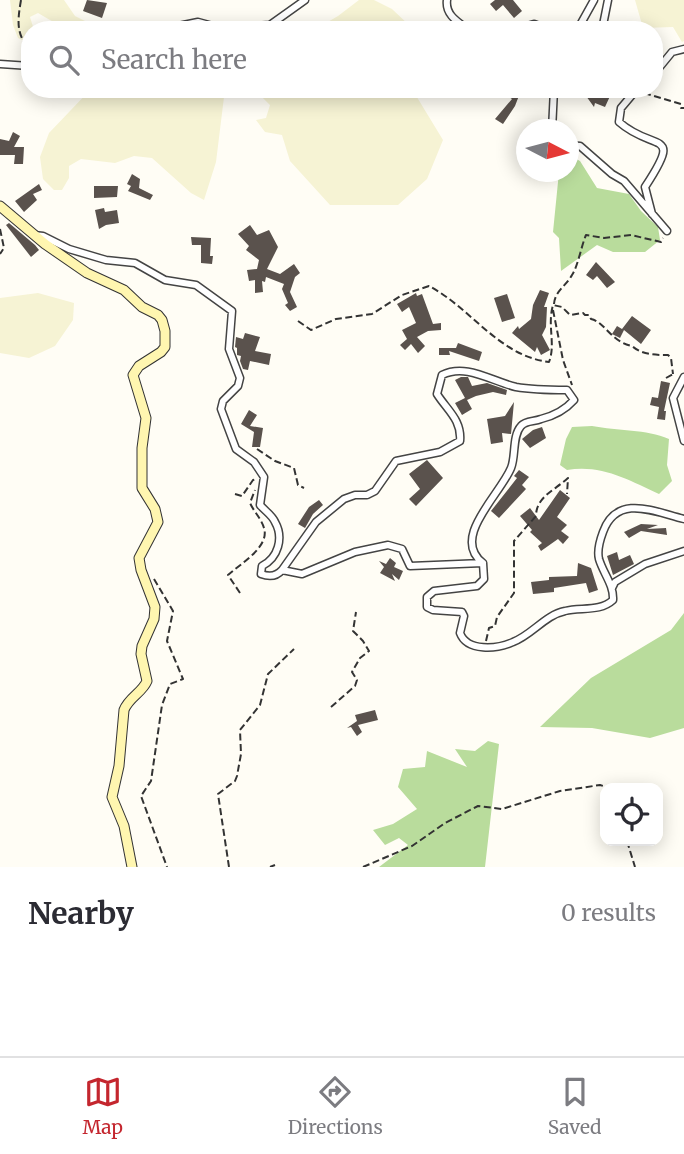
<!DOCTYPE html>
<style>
:root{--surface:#fff;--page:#f2f2f3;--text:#2b2b33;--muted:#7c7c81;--line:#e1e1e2;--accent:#c4262e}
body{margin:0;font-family:Merriweather,serif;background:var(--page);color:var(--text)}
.controls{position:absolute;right:21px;bottom:21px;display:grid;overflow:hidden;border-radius:14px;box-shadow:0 4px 18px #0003}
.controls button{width:63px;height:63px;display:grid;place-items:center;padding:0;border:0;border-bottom:2px solid var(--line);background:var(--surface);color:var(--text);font:35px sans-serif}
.compass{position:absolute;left:516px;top:119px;width:63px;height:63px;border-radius:50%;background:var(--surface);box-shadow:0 4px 18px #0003;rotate:96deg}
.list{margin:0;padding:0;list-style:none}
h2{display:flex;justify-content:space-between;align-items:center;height:91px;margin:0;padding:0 28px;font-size:30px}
h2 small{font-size:23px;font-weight:400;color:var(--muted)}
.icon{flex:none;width:38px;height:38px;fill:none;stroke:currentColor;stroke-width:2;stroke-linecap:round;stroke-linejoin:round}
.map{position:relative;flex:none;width:684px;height:867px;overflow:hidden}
.search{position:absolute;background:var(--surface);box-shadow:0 4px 18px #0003;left:21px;right:21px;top:21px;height:77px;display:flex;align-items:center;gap:18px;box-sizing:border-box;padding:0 24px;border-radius:28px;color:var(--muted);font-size:26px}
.sheet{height:189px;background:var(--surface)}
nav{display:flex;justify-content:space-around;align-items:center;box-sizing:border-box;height:98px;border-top:2px solid var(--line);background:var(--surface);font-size:19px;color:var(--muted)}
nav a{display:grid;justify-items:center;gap:4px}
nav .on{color:var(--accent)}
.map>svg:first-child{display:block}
</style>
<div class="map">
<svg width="684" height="867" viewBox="0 0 684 867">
<rect width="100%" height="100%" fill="#fffdf5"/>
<!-- farmland -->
<path fill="#f6f3d4" d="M10,0H64L75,16L91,24L96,30H67L38,13L30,17L34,30H30V44L18,38L13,25Z
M359,0H374L392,9L410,26L409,30H314L338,16Z
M635,0H684V41L682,42L673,27L643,28Z
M91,89H218L224,97L216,162L204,200L191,193L152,158L134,156L115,163L81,159L69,166V178L62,190H54L43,179L40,157L49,133Z
M259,89H412L443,140L427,179L398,205H330L290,161L282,135L265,132L256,120L266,118L270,105L258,93Z
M38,293L74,303L73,320L55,346L29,358L0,353V298Z"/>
<!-- forest -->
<path fill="#b9dc9c" d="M569,155L580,161L597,188L629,194L641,211L658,227L660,240L645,252H613L597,245L561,271L559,238L553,232L559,172H568Z
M592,426C618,431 646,429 669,439L667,465L672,481L659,494C629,480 601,464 567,470L560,465L566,439L572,427Z
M684,613V728L650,738L592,728L540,727L591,678L671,630Z
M488,741L499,744L485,867H379L408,845L399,838L385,845L373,830L393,824L417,809L398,787L403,769L425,767L427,751L467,767L455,749L475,751Z"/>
<!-- building -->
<path fill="#5a524d" d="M87,0L107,3L102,18L83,11Z
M495,0H513L522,11L514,18L503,5L496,11L490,4Z
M581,89H599L611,94L605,107L595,103L594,107Z
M512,90L520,93L515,106L503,124L495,119L512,99L509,97Z
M13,132L20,136L14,147H24L23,164H14L15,155H0V139L9,141Z
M132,174L140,179L139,188L153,195L150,200L128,191L131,186L127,184Z
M39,184L42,190L33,194L37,200L24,212L15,201Z
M94,186H118L117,197L94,198Z
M104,208L105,212L117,210L119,223L106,225L99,229L95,210Z
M9,223L35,245L39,250L31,257L6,225Z
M250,225L257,235L269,230L278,247L267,269L280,274L294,264L300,273L295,277L290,292L297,307L290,311L285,305L288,303L282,289L284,284L266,277L265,282L262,281L263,292L255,293V280L249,281L247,270L257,269L259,260L246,250L249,246L238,234Z
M191,237L211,238L210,256H213L212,264L201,263V245H192Z
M596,262L615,282L607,288L597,276L593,280L586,275Z
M540,290L549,293L544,307H547L546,327L542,335L550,350L541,355L537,347L535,352L512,333L518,326L519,329L531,319L533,305Z
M416,293L417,296L422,294L433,324L441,323V330L428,331L417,337L425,346L418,353L411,344L405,350L400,345L407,339L402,330L416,323L409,307L402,312L397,304Z
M507,294L515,318L502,322L494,298Z
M632,316L651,330L641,344L624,330L620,338L612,334L617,326L622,329Z
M245,333L260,337L255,351L271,354L269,365L250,361L248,370L243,369L240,361L241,356L237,355V348L235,347L236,337L243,339Z
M458,343L482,352L479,361L449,351L450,355H439V348H456Z
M461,377H468L472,386L487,383L507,390L506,395L493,392L476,396L467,400L472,409L462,415L455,403L465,398L455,380Z
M661,381L670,383L664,411H666L665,420L657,419L659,407L650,405L652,397L658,398Z
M514,402L511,434L502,433L503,442L491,444L487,419L505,416Z
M249,410L257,415L250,426L263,428L260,447H252L254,432L241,424Z
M542,427L546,438L530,448L522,439L533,430Z
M427,460L443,478L416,506L409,499L420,489L409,474Z
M519,470L529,477L522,485L526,489L499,518L491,511L517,478L514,476Z
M560,490L570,498L557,517L567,525L561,531L569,537L563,544L558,539L541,551L538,546L542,543L530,532L532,530L520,516L530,508L539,520Z
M319,500L323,505L313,514L305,528L298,524L309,507Z
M641,524L658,525L647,529L666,528L667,535L641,531L629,538L624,532Z
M617,552L619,560L630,555L634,564L613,575L607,556Z
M390,558L396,563L394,567L403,571L399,580L392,574L395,581L380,573L384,567L379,561L386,564Z
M578,563L591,568L598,590L589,593L586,583L554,588V592L533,594L531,582L549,580V577L577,576Z
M375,710L378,720L358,725L362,732L357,736L351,727L347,728L357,721L355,715Z"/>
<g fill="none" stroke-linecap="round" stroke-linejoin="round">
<defs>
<path id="minor" d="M447,0C445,15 458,22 469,30
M159,30L198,22L220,28L270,25L305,0
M526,30L527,26L534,24L550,30
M554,30L579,27L594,0
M602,30L608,0
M0,64L30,66
M654,74L672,52L684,49
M637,89L621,108L619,122C654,153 684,128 645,187L652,214
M552,130L554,89
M568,145L580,146L612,174L624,181L667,231
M34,235L43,236L69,249L106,260L135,263L165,280L196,285L232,311L229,349L240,378L238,386L223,401L221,409L236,449L254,462L264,477L260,505C265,511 272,515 275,522C284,538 278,558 262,566L261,574C269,577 276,577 282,570L302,574L355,552L388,545L402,549L410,566L483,563L484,579L477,586L434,591L427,597V607L433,610L462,612L464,616L460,633C467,652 497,649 513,642C532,635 545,615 565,611C581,607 600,612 613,600C614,585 603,573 599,559C597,551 600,540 603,532C617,493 655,512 684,519
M684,377L673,398L684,441
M282,570L316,522L344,499L355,495H367L375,491L396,461L440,452L460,441C462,420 447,410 437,394L442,375C466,363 491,381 516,387C533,390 550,390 567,390L574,400C566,409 553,416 541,419C534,422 526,420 521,426C512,436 516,456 511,468C500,495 450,538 483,563
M612,588L615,582L645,564L684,551"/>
<path id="secondary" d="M0,206L45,244L87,273L124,290L142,307L158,315L162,320L165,331V347L161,352L139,366L133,375L146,418L142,448V488L155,509L158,522L139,558L141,570L155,607L154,619L142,646L141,654L147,681C142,693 129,697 124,710L119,766L112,797L124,826L132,867"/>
</defs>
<!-- minor casing -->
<use href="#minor" stroke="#444" stroke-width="9"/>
<!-- secondary casing -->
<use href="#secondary" stroke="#333" stroke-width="11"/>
<!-- path -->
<path stroke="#333" stroke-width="2" stroke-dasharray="7 3.5" stroke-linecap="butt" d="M21,0C18,18 15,35 30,49
M644,93L681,104V108H684
M0,229L4,248L0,254
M554,304C555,291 566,286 572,275C578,266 581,247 586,235L604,238L631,235L661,242L663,238
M553,310L563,360L572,385
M298,321L311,330L336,319L372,314L402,295L429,286C471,308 499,356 549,362C556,344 547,326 553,305L562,307L570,315L583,313L585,315H589L591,319C605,322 611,342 632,346C642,355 656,355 668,355L671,358L673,374
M666,378L673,374
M257,449L275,461L294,468L298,485L304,488
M235,494L242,496L253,480L257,479
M154,579L173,611L167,641L183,679L170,684L162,705L151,781L141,796L167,867
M240,593L228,575C240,564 270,547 264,528C261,518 254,512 250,503L255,490
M486,641L489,628L495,626L497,617L514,593V541L536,516C536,497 555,490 568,478L567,494
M331,707L355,686L357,680L352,672L360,658L369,651L363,641L353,631L356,612
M627,841L635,867
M229,867L218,794L235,781L237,776L241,754L240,730L260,705L268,674L294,649
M270,867L275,865
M363,867L412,846L445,823L478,806L502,809L560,791L600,785L610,788"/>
<!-- minor -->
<use href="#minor" stroke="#fff" stroke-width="6"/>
<!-- secondary -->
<use href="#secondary" stroke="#fff6b0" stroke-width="9"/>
</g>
</svg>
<div class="controls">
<button><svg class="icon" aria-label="locate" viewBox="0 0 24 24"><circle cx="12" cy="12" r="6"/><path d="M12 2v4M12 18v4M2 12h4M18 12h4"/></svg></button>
</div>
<svg class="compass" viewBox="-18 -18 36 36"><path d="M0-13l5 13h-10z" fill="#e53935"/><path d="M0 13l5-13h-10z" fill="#7c7c81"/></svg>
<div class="search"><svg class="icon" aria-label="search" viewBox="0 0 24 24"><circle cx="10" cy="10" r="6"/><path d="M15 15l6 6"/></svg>Search here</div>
</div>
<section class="sheet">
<h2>Nearby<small>0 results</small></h2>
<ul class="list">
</ul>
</section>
<nav>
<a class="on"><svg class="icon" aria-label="map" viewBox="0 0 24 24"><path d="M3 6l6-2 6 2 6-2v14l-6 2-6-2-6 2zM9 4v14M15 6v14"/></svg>Map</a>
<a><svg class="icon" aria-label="directions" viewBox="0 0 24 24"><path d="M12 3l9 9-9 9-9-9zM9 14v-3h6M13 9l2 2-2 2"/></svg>Directions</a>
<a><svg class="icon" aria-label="saved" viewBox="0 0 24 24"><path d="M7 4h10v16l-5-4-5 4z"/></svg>Saved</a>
</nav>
